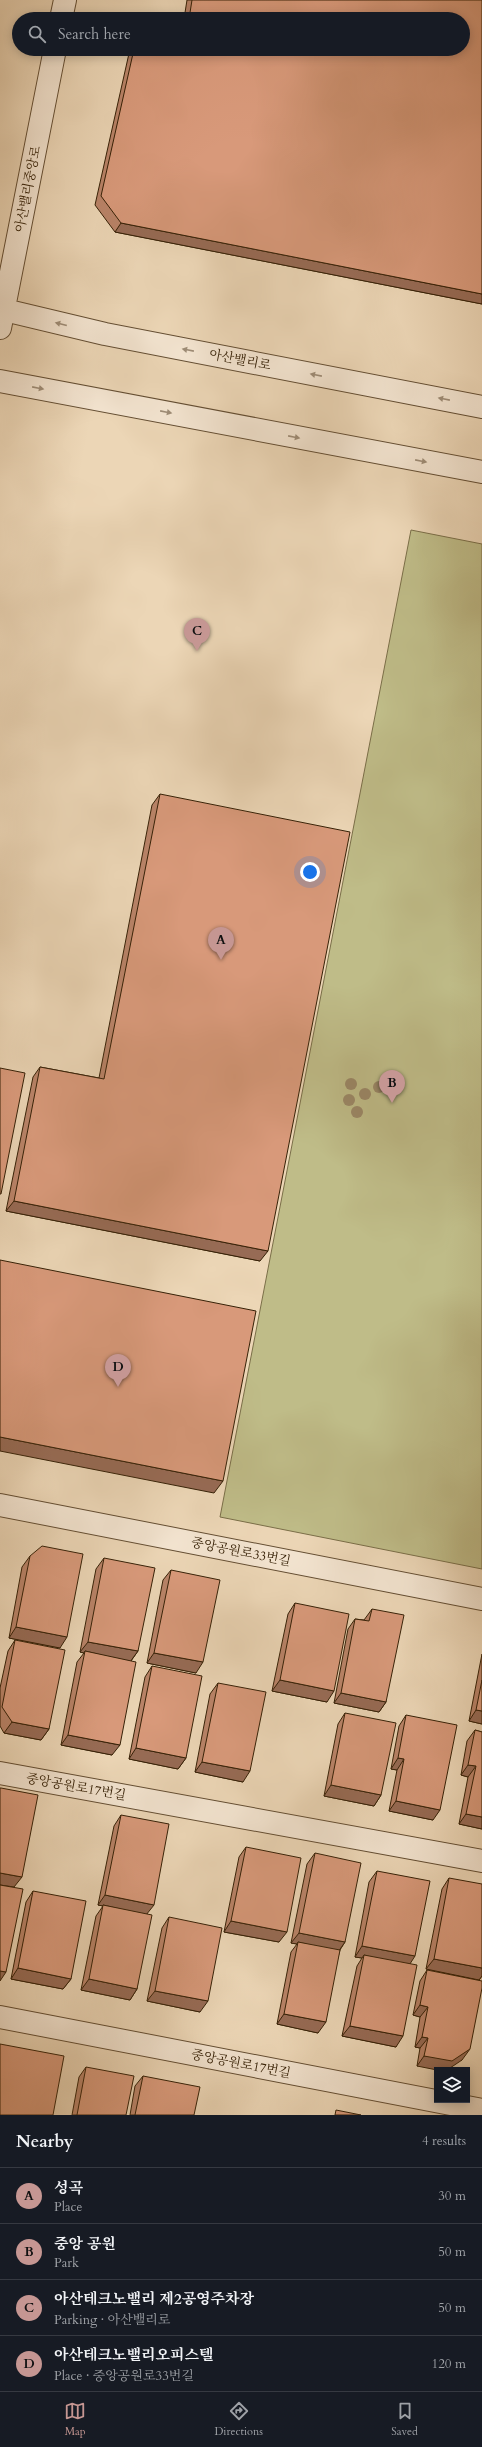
<!DOCTYPE html>
<meta charset="utf-8">
<style>
:root{--surface:#171b24;--page:#20242c;--text:#f1f3f6;--muted:#9ea1a6;--line:#363941;--accent:#c59692}
body{margin:0;font-family:Cardo,"Noto Serif KR",serif;background:var(--page);color:var(--text)}
.controls{position:absolute;right:12px;bottom:12px;display:grid;overflow:hidden;border-radius:0px;box-shadow:0 2px 10px #0003}
.controls button{width:36px;height:36px;display:grid;place-items:center;padding:0;border:0;border-bottom:1px solid var(--line);background:var(--surface);color:var(--text);font:20px sans-serif}
.you{position:absolute;left:310px;top:872px;width:14px;height:14px;margin:-10px;border:3px solid #fff;border-radius:50%;background:#1a73e8;box-shadow:0 0 0 6px #1a73e833}
.badge{display:grid;place-items:center;width:26px;height:26px;border-radius:50%;background:var(--accent);color:#111;font-size:13px;font-weight:700}
.pin{position:absolute;translate:-50% -33px;filter:drop-shadow(0 1px 2px #0008)}
.pin::after{content:'';position:absolute;top:21px;width:14px;height:12px;background:inherit;clip-path:polygon(0 0,100% 0,50% 100%)}
.list{margin:0;padding:0;list-style:none}
h2{display:flex;justify-content:space-between;align-items:center;height:52px;margin:0;padding:0 16px;font-size:17px}
h2 small{font-size:13px;font-weight:400;color:var(--muted)}
.list li{display:grid;grid-template-columns:26px 1fr auto;gap:12px;align-items:center;box-sizing:border-box;height:56px;padding:0 16px;border-top:1px solid var(--line)}
.list b{display:block;font-size:15px;white-space:nowrap}
.list p{margin:0;font-size:13px;white-space:nowrap;color:var(--muted)}
.list em{font-size:13px;font-style:normal;color:var(--muted)}
.icon{flex:none;width:22px;height:22px;fill:none;stroke:currentColor;stroke-width:2;stroke-linecap:round;stroke-linejoin:round}
.map{position:relative;flex:none;width:482px;height:2115px;overflow:hidden}
.search{position:absolute;background:var(--surface);box-shadow:0 2px 10px #0003;left:12px;right:12px;top:12px;height:44px;display:flex;align-items:center;gap:10px;box-sizing:border-box;padding:0 14px;border-radius:22px;color:var(--muted);font-size:15px}
.sheet{height:276px;background:var(--surface)}
nav{display:flex;justify-content:space-around;align-items:center;box-sizing:border-box;height:56px;border-top:1px solid var(--line);background:var(--surface);font-size:11px;color:var(--muted)}
nav a{display:grid;justify-items:center;gap:2px}
nav .on{color:var(--accent)}
.map>svg:first-child{display:block}
</style>
<div class="map">
<svg width="482" height="2115" viewBox="0 0 482 2115">
<rect width="100%" height="100%" fill="#ecd6b6"/>
<filter id="stains"><feTurbulence type="fractalNoise" baseFrequency=".005" numOctaves="4"/><feColorMatrix values="0 0 0 0 .2 0 0 0 0 .09 0 0 0 0 .02 0 0 0 .5 -.17"/></filter>
<radialGradient id="worn" r=".72"><stop offset=".6" stop-color="#630" stop-opacity="0"/><stop offset="1" stop-color="#630" stop-opacity=".3"/></radialGradient>
<!-- green -->
<path fill="#bfbc88" stroke="#7a6e48" d="M411,530L482,544V1569L220,1517Z"/>
<g fill="none" stroke-linecap="round" stroke-linejoin="round">
<defs>
<path id="minor" d="M61,19L65,0
M0,309L105,334L482,407
M0,328L55,49
M0,381L482,472
M0,1505L482,1599
M0,1773L482,1861
M0,2017L482,2110"/>
</defs>
<!-- minor casing -->
<use href="#minor" stroke="#644e33" stroke-width="24"/>
<!-- minor -->
<use href="#minor" stroke="#f3e4d0" stroke-width="22"/>
</g>
<!-- trees -->
<g fill="#9b8867">
<circle cx="351" cy="1084" r="6"/>
<circle cx="379" cy="1087" r="6"/>
<circle cx="365" cy="1094" r="6"/>
<circle cx="349" cy="1100" r="6"/>
<circle cx="357" cy="1112" r="6"/>
</g>
<!-- wall -->
<path fill="#ba8469" stroke="#362107" d="M187,0H482V304L115,232L95,205L130,49H463V19H184Z
M160,794L260,1261L6,1211L33,1077L40,1067L99,1078L152,805Z
M30,1556L60,1648L9,1638L22,1567Z
M104,1558L138,1651L131,1661L112,1755L61,1745L77,1662L84,1653L80,1652L96,1569Z
M171,1570L196,1673L147,1663L163,1580Z
M295,1603L327,1702L272,1691L288,1614Z
M372,1609L386,1702L379,1712L334,1703L348,1629L355,1619L364,1620Z
M15,1640L49,1729L41,1740L4,1733L0,1726V1688L8,1651Z
M482,1654V1724L469,1721Z
M152,1666L186,1758L178,1769L129,1759L145,1677Z
M218,1683L243,1782L195,1772L210,1694Z
M345,1713L381,1795L374,1806L324,1796L338,1724Z
M406,1715L433,1820L389,1811L397,1770L391,1769L399,1726Z
M475,1730L482,1732V1829L459,1824L468,1777L461,1775L467,1741Z
M121,1815L147,1914L137,1989L130,2000L81,1990L96,1916L103,1906L98,1905L114,1826Z
M246,1847L279,1942L224,1932L239,1857Z
M315,1853L345,1942L340,1950L318,2033L277,2024L291,1952L297,1944L291,1943L307,1864Z
M377,1871L410,1964L396,2047L342,2036L357,1966L362,1958L355,1957L369,1882Z
M449,1878L482,1968V1976L479,1980L426,1969L442,1889Z
M33,1891L71,1979L63,1989L11,1979L26,1902Z
M169,1917L200,2012L147,2001L162,1928Z
M427,1970L462,2060L417,2066L420,2048L415,2047L420,2017L413,2015L420,1981Z
M86,2067L126,2115H72L79,2077Z
M143,2076L194,2115H130L135,2086Z"/>
<!-- shaded-wall -->
<path fill="#976b55" stroke="#362107" d="M121,223L482,294V304L115,232Z
M14,1201L268,1251L260,1261L6,1211Z
M0,1437L223,1481L214,1493L0,1451Z
M16,1627L67,1637L60,1648L9,1638Z
M88,1642L138,1651L130,1662L85,1651L84,1653L80,1652Z
M154,1653L203,1662L196,1673L147,1663Z
M280,1680L334,1691L327,1702L272,1691Z
M341,1693L386,1702L379,1712L334,1703Z
M476,1710L482,1711V1724L469,1721Z
M12,1722L49,1729L41,1740L4,1733Z
M68,1735L120,1745L112,1755L61,1745Z
M136,1748L186,1758L178,1769L129,1759Z
M398,1758L404,1759L397,1770L391,1769Z
M202,1762L250,1771L243,1782L195,1772Z
M468,1765L476,1766L468,1777L461,1775Z
M331,1785L381,1795L374,1806L324,1796Z
M396,1801L440,1810L433,1820L389,1811Z
M466,1814L482,1817V1829L459,1824Z
M0,1873L22,1877L14,1887L0,1885Z
M105,1895L154,1905L146,1915L103,1905V1906L98,1905Z
M231,1921L287,1932L279,1942L224,1932Z
M299,1933L345,1942L338,1952L298,1942L297,1944L291,1943Z
M362,1946L415,1956L408,1967L364,1955L362,1958L355,1957Z
M434,1959L482,1968V1976L479,1980L426,1969Z
M18,1968L71,1979L63,1989L11,1979Z
M0,1971L6,1972L0,1981Z
M89,1979L137,1989L130,2000L81,1990Z
M155,1991L208,2001L200,2012L147,2001Z
M420,2005L428,2007L420,2017L413,2015Z
M284,2014L326,2022L318,2033L277,2024Z
M350,2026L403,2036L396,2047L342,2036Z
M422,2037L428,2038L420,2048L415,2047Z
M470,2049L462,2060L447,2070H437L417,2066L424,2056Z"/>
<!-- building -->
<path fill="#d8997a" stroke="#362107" d="M192,0H482V294L121,223L101,196L134,49H463V19H189Z
M160,794L350,832L268,1251L14,1201L40,1067L104,1079Z
M0,1068L25,1073L1,1194H0Z
M0,1260L256,1311L223,1481L0,1437Z
M42,1546L83,1554L67,1637L16,1627L30,1556Z
M104,1558L155,1568L138,1651L88,1642Z
M171,1570L220,1580L203,1662L154,1653Z
M295,1603L349,1614L334,1691L280,1680Z
M372,1609L404,1615L386,1702L341,1693L355,1619L369,1621Z
M15,1640L65,1650L49,1729L12,1722L2,1707Z
M85,1651L136,1662L120,1745L68,1735Z
M152,1666L202,1676L186,1758L136,1748Z
M482,1680V1711L476,1710Z
M218,1683L266,1692L250,1771L202,1762Z
M345,1713L396,1723L381,1795L331,1785Z
M406,1715L457,1725L440,1810L396,1801L404,1759L398,1758Z
M475,1730L482,1732V1817L466,1814L476,1766L468,1765Z
M0,1788H1L38,1795L22,1877L0,1873Z
M121,1815L169,1824L154,1905L105,1895Z
M246,1847L301,1858L287,1932L231,1921Z
M315,1853L361,1863L345,1942L299,1933Z
M377,1871L430,1881L415,1956L362,1946Z
M449,1878L482,1884V1968L434,1959Z
M0,1885L23,1889L6,1972L0,1971Z
M33,1891L86,1901L71,1979L18,1968Z
M103,1905L152,1915L137,1989L89,1979Z
M169,1917L222,1928L208,2001L155,1991Z
M298,1942L340,1950L326,2022L284,2014Z
M364,1955L417,1965L403,2036L350,2026Z
M427,1970L482,1981V1988L470,2049L452,2061L424,2056L428,2038L422,2037L428,2007L420,2005Z
M0,2044L64,2056L53,2115H0Z
M86,2067L134,2076L126,2115H77Z
M143,2076L200,2087L194,2115H135Z
M336,2110L361,2115H335Z"/>
<!-- one-way arrows -->
<defs><path id="oneway-solid" d="M-6-.8H1V-3.2L6.5 0L1 3.2V.8H-6Z"/></defs>
<g fill="#9e8c76">
<use href="#oneway-solid" transform="translate(61 324) rotate(-166)"/>
<use href="#oneway-solid" transform="translate(188 350) rotate(-169)"/>
<use href="#oneway-solid" transform="translate(316 375) rotate(-169)"/>
<use href="#oneway-solid" transform="translate(38 388) rotate(11)"/>
<use href="#oneway-solid" transform="translate(444 399) rotate(-169)"/>
<use href="#oneway-solid" transform="translate(166 412) rotate(11)"/>
<use href="#oneway-solid" transform="translate(294 437) rotate(11)"/>
<use href="#oneway-solid" transform="translate(421 461) rotate(11)"/>
</g>
<g text-anchor="middle" dominant-baseline="central" stroke-width="3" stroke-linejoin="round" paint-order="stroke">
<!-- street labels -->
<g font-size="13" fill="#362107" stroke="#f3e4d0">
<text transform="translate(28 189) rotate(-79)">아산밸리중앙로</text>
<text transform="translate(240 360) rotate(11)">아산밸리로</text>
<text transform="translate(241 1552) rotate(11)">중앙공원로33번길</text>
<text transform="translate(76 1787) rotate(10)">중앙공원로17번길</text>
<text transform="translate(241 2064) rotate(11)">중앙공원로17번길</text>
</g>
</g>
<rect width="100%" height="100%" filter="url(#stains)"/>
<rect width="100%" height="100%" fill="url(#worn)"/>
</svg>
<div class="controls">
<button><svg class="icon" aria-label="layers" viewBox="0 0 24 24"><path d="M12 4l9 5-9 5-9-5zM3 14l9 5 9-5"/></svg></button>
</div>
<div class="you"></div>
<div class="pin badge" style="left:221px;top:960px">A</div>
<div class="pin badge" style="left:392px;top:1103px">B</div>
<div class="pin badge" style="left:197px;top:651px">C</div>
<div class="pin badge" style="left:118px;top:1387px">D</div>
<div class="search"><svg class="icon" aria-label="search" viewBox="0 0 24 24"><circle cx="10" cy="10" r="6"/><path d="M15 15l6 6"/></svg>Search here</div>
</div>
<section class="sheet">
<h2>Nearby<small>4 results</small></h2>
<ul class="list">
<li><span class="badge">A</span><div><b>성곡</b><p>Place</p></div><em>30 m</em></li>
<li><span class="badge">B</span><div><b>중앙 공원</b><p>Park</p></div><em>50 m</em></li>
<li><span class="badge">C</span><div><b>아산테크노밸리 제2공영주차장</b><p>Parking · 아산밸리로</p></div><em>50 m</em></li>
<li><span class="badge">D</span><div><b>아산테크노밸리오피스텔</b><p>Place · 중앙공원로33번길</p></div><em>120 m</em></li>
</ul>
</section>
<nav>
<a class="on"><svg class="icon" aria-label="map" viewBox="0 0 24 24"><path d="M3 6l6-2 6 2 6-2v14l-6 2-6-2-6 2zM9 4v14M15 6v14"/></svg>Map</a>
<a><svg class="icon" aria-label="directions" viewBox="0 0 24 24"><path d="M12 3l9 9-9 9-9-9zM9 14v-3h6M13 9l2 2-2 2"/></svg>Directions</a>
<a><svg class="icon" aria-label="saved" viewBox="0 0 24 24"><path d="M7 4h10v16l-5-4-5 4z"/></svg>Saved</a>
</nav>
